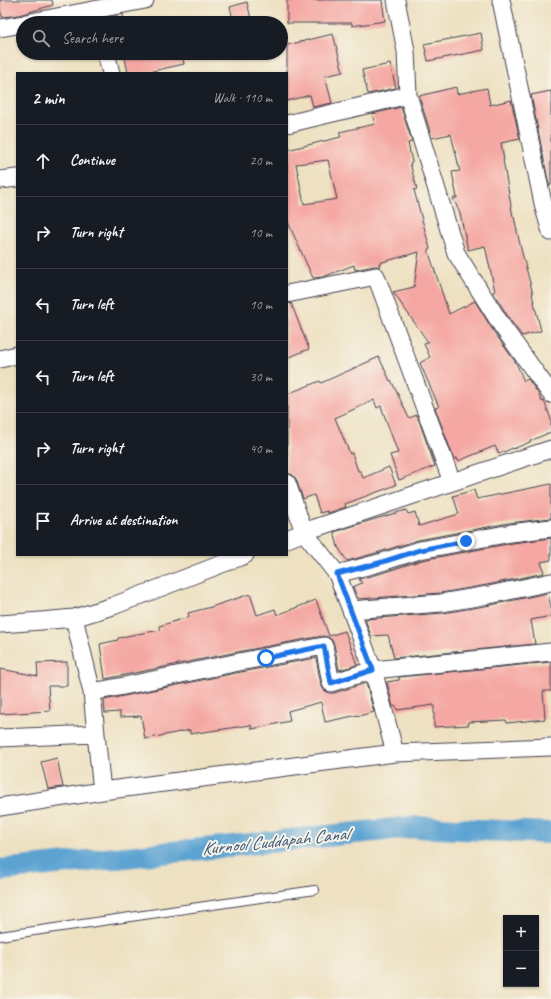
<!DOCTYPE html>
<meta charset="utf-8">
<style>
:root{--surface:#171b24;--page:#20242c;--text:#f1f3f6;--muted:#9ea1a6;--line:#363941}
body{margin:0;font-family:Caveat,sans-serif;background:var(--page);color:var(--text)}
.controls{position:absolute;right:12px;bottom:12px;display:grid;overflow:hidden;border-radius:0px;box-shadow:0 1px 3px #0004}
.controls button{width:36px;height:36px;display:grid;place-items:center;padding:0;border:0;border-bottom:1px solid var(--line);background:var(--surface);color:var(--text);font:20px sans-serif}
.stop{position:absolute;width:12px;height:12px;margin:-9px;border:3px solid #1a73e8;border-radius:50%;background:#fff}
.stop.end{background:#1a73e8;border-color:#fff;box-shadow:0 1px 4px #0008}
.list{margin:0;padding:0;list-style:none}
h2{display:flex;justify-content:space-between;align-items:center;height:52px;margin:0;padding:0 16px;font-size:17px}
h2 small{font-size:13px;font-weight:400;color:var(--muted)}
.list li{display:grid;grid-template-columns:26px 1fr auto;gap:12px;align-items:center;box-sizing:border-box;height:72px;padding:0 16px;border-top:1px solid var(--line)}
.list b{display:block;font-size:15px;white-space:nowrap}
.list em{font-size:13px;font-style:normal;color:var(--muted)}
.icon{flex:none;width:22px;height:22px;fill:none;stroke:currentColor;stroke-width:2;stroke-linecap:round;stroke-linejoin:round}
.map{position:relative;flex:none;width:551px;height:999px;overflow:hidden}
.search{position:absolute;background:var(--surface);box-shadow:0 1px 3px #0004;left:16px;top:16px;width:272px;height:44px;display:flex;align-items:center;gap:10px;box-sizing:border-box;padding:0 14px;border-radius:22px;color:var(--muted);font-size:15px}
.panel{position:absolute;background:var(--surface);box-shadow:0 1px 3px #0004;left:16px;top:72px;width:272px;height:484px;border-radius:0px}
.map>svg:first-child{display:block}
</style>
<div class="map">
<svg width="551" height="999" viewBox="0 0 551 999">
<rect width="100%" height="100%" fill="#f7f3e8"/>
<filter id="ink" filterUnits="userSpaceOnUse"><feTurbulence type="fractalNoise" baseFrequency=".025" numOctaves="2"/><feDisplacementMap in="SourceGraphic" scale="8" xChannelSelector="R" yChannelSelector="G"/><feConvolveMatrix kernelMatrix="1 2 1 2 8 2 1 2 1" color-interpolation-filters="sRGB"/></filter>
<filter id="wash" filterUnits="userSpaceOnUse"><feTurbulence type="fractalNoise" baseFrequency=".012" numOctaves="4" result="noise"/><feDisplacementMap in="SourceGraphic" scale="16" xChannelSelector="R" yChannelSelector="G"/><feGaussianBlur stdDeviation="0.9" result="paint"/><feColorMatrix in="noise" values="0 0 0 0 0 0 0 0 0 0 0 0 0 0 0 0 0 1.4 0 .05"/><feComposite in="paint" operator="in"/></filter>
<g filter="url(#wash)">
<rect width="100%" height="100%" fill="#eee1c1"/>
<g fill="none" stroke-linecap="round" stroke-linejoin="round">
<!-- canal -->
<path stroke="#5ca3d2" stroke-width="22" d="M0,870L413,827L551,833"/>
</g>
<g id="blocks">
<!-- building -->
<path fill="#f5a8a3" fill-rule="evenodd" d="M0,0H52L53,5L19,15L2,17L0,9Z
M287,0H382L385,21L352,26V23H287Z
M247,2L252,23H234L230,7Z
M123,14L124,23H108L107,17Z
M481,33L484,50L428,61L424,44Z
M333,34L343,72L325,76L332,103L313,107L310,95L287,101V45Z
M124,53H182L184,64L144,73H128Z
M390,64L396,88L368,94L362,70Z
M456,87L457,94L487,88L490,105L511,100L520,139L501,143L504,160H503L513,217H514L521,249L533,294H532L541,331L522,336L510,320L493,292L495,291L485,246L468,250L460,213L453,198H457L452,172L460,171L451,134L432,138L419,96Z
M551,91V185H549L531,95Z
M401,107L412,142L408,143L412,162L410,163L417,189L414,190L430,249L428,250L449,314L475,301L494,332L516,363L524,381L528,379L538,393L542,402L544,401L551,419V432L530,441V442L513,449V448L499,454L495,446L458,461L457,458L454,459L435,408L439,407L420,363L430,357L424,344L428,342L393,292L414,287L419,252L379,263L380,266H374L355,270L354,265L323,277L313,278L287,220V150L341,137L339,132L375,124L372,114ZM328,160L337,199L304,204L296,164Z
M291,303L309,349L287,358V304Z
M379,357L390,381L391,380L409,418L417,415L435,466L399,480L390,455L398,453L381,406L377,408L374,400L335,418L350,454L352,453L358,471H360L363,478L389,467L396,485L345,504L346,507L328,513L327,511L320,513L314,495L303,499L296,479L293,475L287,473V394L320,381L321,383Z
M551,484V518L509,523L418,540L376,553L347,561L338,547L334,532L372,520L406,510L408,514L415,512L419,526L459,514L453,496L474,490L477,499Z
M551,538V560L541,562L544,573L487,585L440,593L358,599L353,587L362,583L359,579L382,573L422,560L513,543Z
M548,593L551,608V616L531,620L535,644L394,658L388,635L371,636L365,619L443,613L491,605Z
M250,594L257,615L275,609L277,615L316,600L329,636L345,631L357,665L339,670L334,644L332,640L328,637L322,636L237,652L105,679L100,644L118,640V638L126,637V636L161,630L159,626L189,617L188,613L211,607Z
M316,658L321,685L324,690L329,693H334L366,683L374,712L359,716L358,715L325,722L321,702L288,711L290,721L252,729L251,725L190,734V730L145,739L141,716L120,717V712L105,713L104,700L241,672Z
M67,662V686H48L50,711L0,714V669L38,676L37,663Z
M551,662V691H543L545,719L507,723L506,720L468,722L469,725L434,727V705L397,710L396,706L393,707L387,682L399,680V677Z
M57,758L63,787L48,789L41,762Z"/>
</g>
</g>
<g filter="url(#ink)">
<use href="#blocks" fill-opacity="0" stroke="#413f4f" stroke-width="1"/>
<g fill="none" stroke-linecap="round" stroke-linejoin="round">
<defs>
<path id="service" d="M0,936L315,890"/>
<path id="minor" d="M396,0L406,51L408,95L456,253L502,326L551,394
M501,0L544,208L551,232
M26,23L145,0
M0,28L23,24
M106,53L111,73
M287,124L408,95
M0,180L17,178
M287,294L376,276L452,482
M0,359L17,355
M287,483L304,532L337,574L351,610L373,670L395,753
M287,539L315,528L551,449
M337,574L379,563L420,550L511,533L551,528
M351,610L441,603L489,595L551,582
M74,618L92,692L96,734L102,791
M0,624L41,621L74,618L113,606L245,555
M92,692L124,686L239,662L324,646L331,683L373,670L551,652
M0,738L96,734
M0,807L102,791L395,753L551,747"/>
</defs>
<!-- service casing -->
<use href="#service" stroke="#413f4f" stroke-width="10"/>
<!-- minor casing -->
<use href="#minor" stroke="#413f4f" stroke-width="19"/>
<!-- service -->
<use href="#service" stroke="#fff" stroke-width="8"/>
<!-- minor -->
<use href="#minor" stroke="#fff" stroke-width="17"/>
</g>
</g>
<g fill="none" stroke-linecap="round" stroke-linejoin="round" filter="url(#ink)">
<!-- route -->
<path stroke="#1a73e8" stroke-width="5" d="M266,658L324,646L331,683L373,670L337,574L379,563L420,550L466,541"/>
</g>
<g text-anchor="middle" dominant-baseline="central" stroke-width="4" stroke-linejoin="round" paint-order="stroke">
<!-- water labels -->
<g font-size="18" font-style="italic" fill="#395677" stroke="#f7f3e8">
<text transform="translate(275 841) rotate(-6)">Kurnool Cuddapah Canal</text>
</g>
</g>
</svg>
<div class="controls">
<button>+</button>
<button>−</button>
</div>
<div class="stop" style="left:266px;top:658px"></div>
<div class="stop end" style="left:466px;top:541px"></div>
<div class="search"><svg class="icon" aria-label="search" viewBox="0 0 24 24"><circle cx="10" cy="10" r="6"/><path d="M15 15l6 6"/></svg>Search here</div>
<section class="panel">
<h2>2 min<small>Walk · 110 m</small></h2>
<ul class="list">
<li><svg class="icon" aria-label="ahead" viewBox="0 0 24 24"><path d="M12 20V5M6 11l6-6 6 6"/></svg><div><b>Continue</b></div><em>20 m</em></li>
<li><svg class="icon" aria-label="right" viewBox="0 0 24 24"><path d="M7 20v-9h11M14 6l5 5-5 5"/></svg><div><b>Turn right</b></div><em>10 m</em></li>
<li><svg class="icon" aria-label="left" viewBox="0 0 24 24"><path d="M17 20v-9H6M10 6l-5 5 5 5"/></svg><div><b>Turn left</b></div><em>10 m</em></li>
<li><svg class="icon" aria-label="left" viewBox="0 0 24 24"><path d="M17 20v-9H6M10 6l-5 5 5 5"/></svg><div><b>Turn left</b></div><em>30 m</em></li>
<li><svg class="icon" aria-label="right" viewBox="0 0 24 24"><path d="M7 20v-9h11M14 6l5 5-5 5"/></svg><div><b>Turn right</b></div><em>40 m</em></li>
<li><svg class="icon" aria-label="arrive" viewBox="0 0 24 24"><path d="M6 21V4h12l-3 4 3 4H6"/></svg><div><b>Arrive at destination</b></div></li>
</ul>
</section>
</div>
